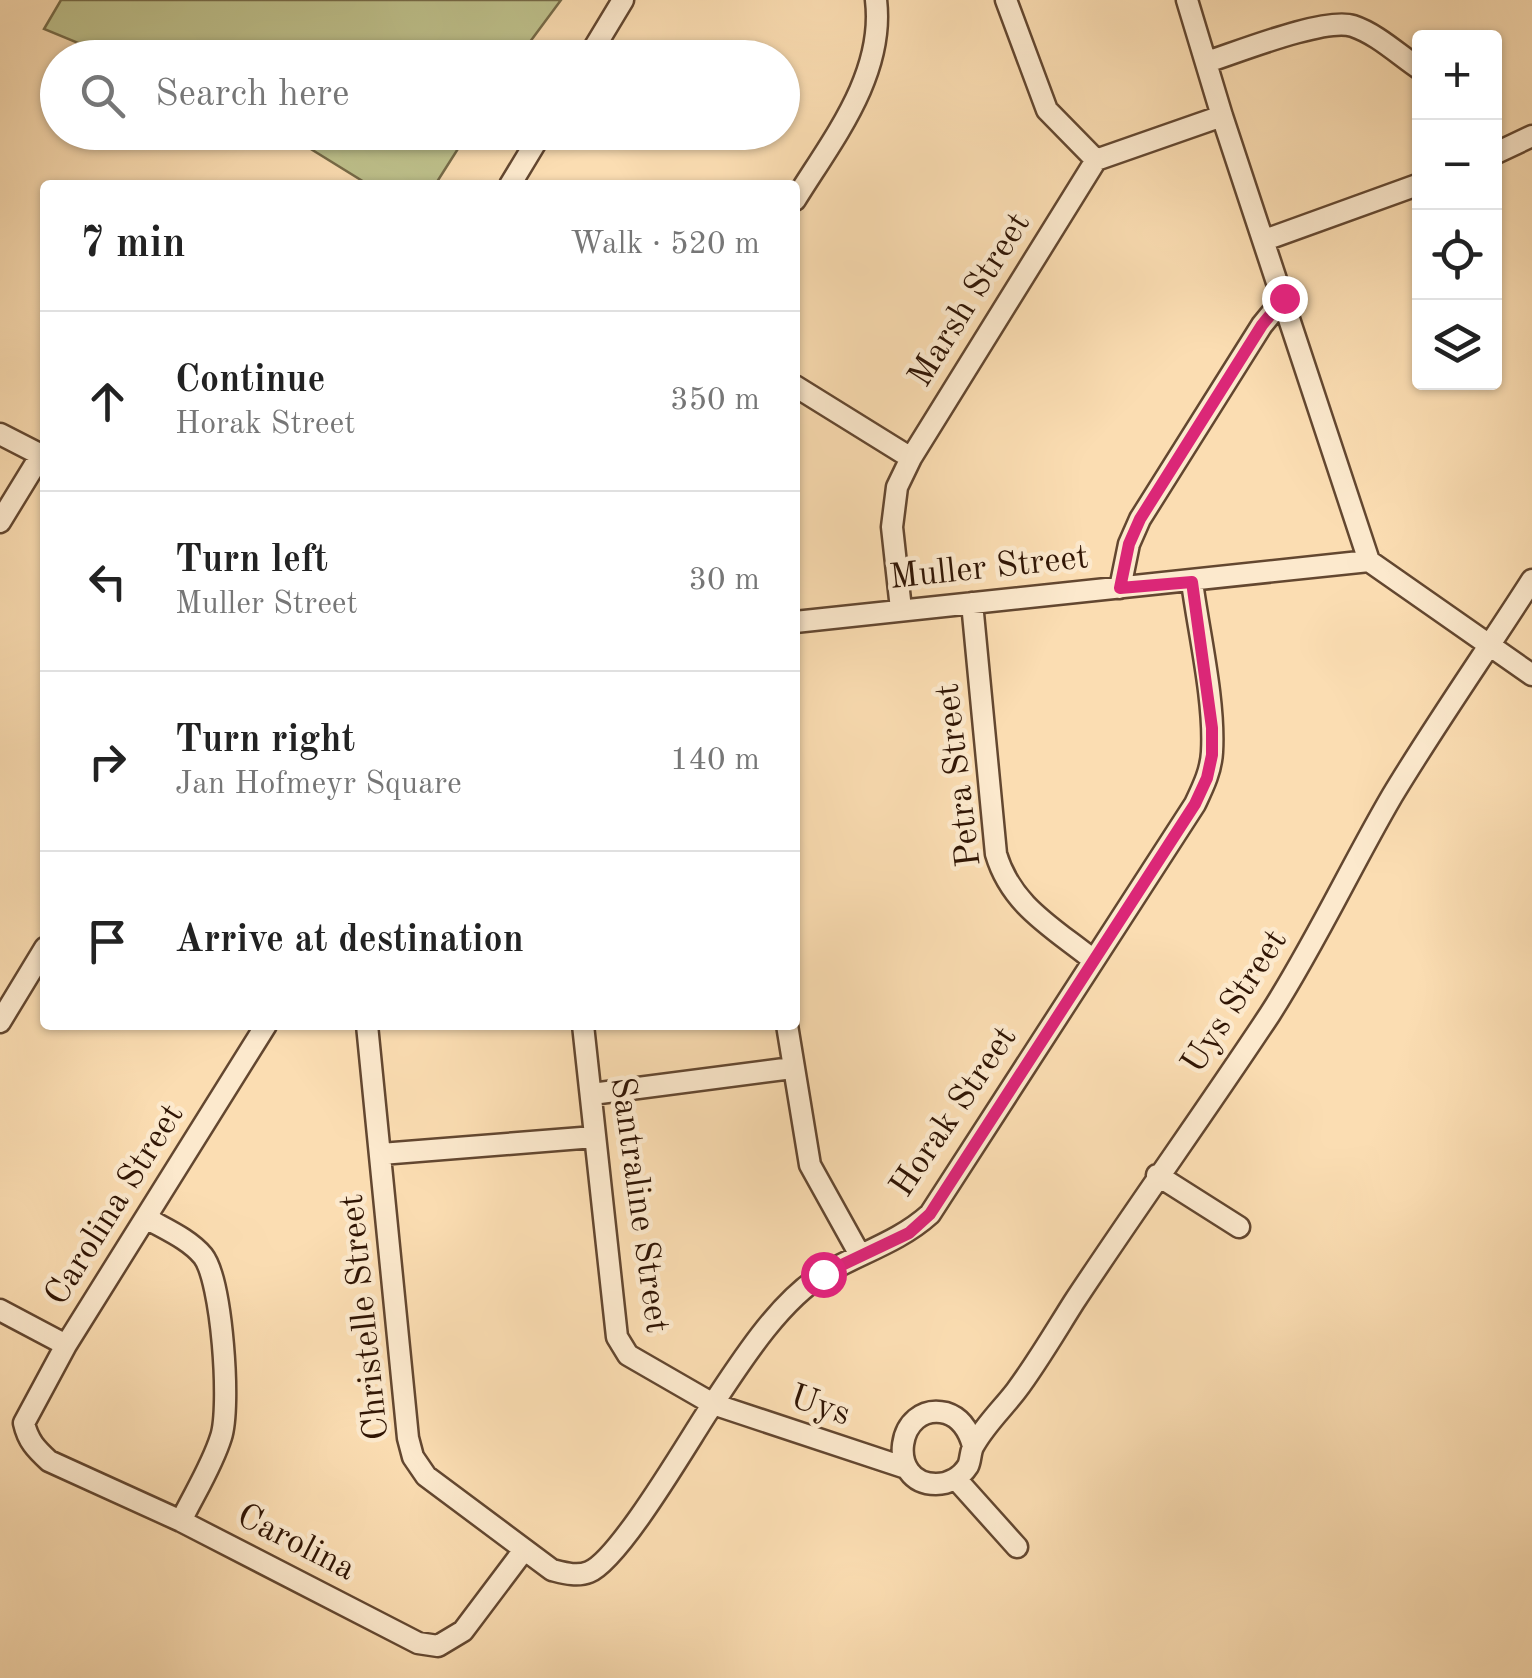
<!DOCTYPE html>
<meta charset="utf-8">
<style>
:root{--surface:#fff;--page:#f2f2f2;--text:#222;--muted:#767676;--line:#e0e0e0}
body{margin:0;font-family:"Old Standard TT",serif;background:var(--page);color:var(--text)}
.controls{position:absolute;right:30px;top:30px;display:grid;overflow:hidden;border-radius:10px;box-shadow:0 2px 8px #0004}
.controls button{width:90px;height:90px;display:grid;place-items:center;padding:0;border:0;border-bottom:2px solid var(--line);background:var(--surface);color:var(--text);font:50px sans-serif}
.stop{position:absolute;width:30px;height:30px;margin:-22px;border:8px solid #db2777;border-radius:50%;background:#fff}
.stop.end{background:#db2777;border-color:#fff;box-shadow:0 2px 10px #0008}
.list{margin:0;padding:0;list-style:none}
h2{display:flex;justify-content:space-between;align-items:center;height:130px;margin:0;padding:0 40px;font-size:42px}
h2 small{font-size:32px;font-weight:400;color:var(--muted)}
.list li{display:grid;grid-template-columns:65px 1fr auto;gap:30px;align-items:center;box-sizing:border-box;height:180px;padding:0 40px;border-top:2px solid var(--line)}
.list b{display:block;font-size:38px;white-space:nowrap}
.list p{margin:0;font-size:32px;white-space:nowrap;color:var(--muted)}
.list em{font-size:32px;font-style:normal;color:var(--muted)}
.icon{flex:none;width:55px;height:55px;fill:none;stroke:currentColor;stroke-width:2;stroke-linecap:round;stroke-linejoin:round}
.map{position:relative;flex:none;width:1532px;height:1678px;overflow:hidden}
.search{position:absolute;background:var(--surface);box-shadow:0 2px 8px #0004;left:40px;top:40px;width:760px;height:110px;display:flex;align-items:center;gap:25px;box-sizing:border-box;padding:0 35px;border-radius:55px;color:var(--muted);font-size:38px}
.panel{position:absolute;background:var(--surface);box-shadow:0 2px 8px #0004;left:40px;top:180px;width:760px;height:850px;border-radius:10px}
.map>svg:first-child{display:block}
</style>
<div class="map">
<svg width="1532" height="1678" viewBox="0 0 1532 1678">
<rect width="100%" height="100%" fill="#fbddb2"/>
<filter id="stains"><feTurbulence type="fractalNoise" baseFrequency=".002" numOctaves="4"/><feColorMatrix values="0 0 0 0 .2 0 0 0 0 .09 0 0 0 0 .02 0 0 0 .5 -.17"/></filter>
<radialGradient id="worn" r=".72"><stop offset=".6" stop-color="#630" stop-opacity="0"/><stop offset="1" stop-color="#630" stop-opacity=".3"/></radialGradient>
<!-- green -->
<path fill="#bec18c" stroke="#776b48" stroke-width="2.5" d="M61,0H561L518,58L112,57L44,29Z
M285,133H468L435,185H369Z"/>
<g fill="none" stroke-linecap="round" stroke-linejoin="round">
<defs>
<path id="minor" d="M1006,0L1047,110L1096,160
M1187,0L1222,116L1369,561L1532,675
M588,58L623,0
M1207,62C1238,52 1325,17 1353,26C1377,34 1399,55 1420,69
M1494,154L1532,136
M510,185L542,132
M795,200C832,140 885,75 876,0
M1265,240L1420,184
M795,386L911,458
M0,434L45,457
M0,522L41,455
M1120,588L1129,544L1140,519L1262,325L1284,298
M972,603L996,854C1011,905 1052,927 1092,959
M901,609L892,527L897,487L911,458L1096,160L1222,116
M795,622L1369,561
M0,1022L45,948
M266,1025L66,1345L24,1423C28,1441 36,1449 49,1461L181,1521L418,1643L438,1646L463,1631L524,1550
M367,1025L408,1438L413,1457L426,1476L552,1570C564,1573 577,1577 589,1572C619,1560 686,1445 707,1413C737,1368 777,1302 824,1274C860,1253 899,1242 930,1214L1195,804C1203,787 1211,771 1212,752C1215,701 1199,634 1192,582
M583,1025L617,1337L628,1355L713,1404L906,1468
M787,1025L810,1165L860,1255
M592,1094L792,1068
M381,1154L594,1137
M1157,1175L1239,1227
M146,1218C165,1229 189,1239 203,1256C222,1280 231,1407 221,1437C212,1466 194,1494 181,1521
M0,1310L66,1345
M973,1446C969,1431 962,1418 946,1413C896,1401 885,1484 936,1484C949,1484 961,1477 968,1466C971,1460 970,1451 974,1445C985,1425 1003,1408 1016,1391C1037,1363 1055,1332 1074,1302C1138,1205 1206,1111 1270,1014C1315,944 1350,868 1392,796C1436,723 1486,652 1532,580
M956,1479L1017,1547"/>
</defs>
<!-- minor casing -->
<use href="#minor" stroke="#634730" stroke-width="25"/>
<!-- minor -->
<use href="#minor" stroke="#fce9cd" stroke-width="20"/>
</g>
<g fill="none" stroke-linecap="round" stroke-linejoin="round">
<!-- route -->
<path stroke="#db2777" stroke-width="12" d="M823,1274L909,1233L930,1214L1195,804L1207,778L1212,755V728L1192,582L1120,588L1129,544L1140,519L1262,325L1284,298"/>
</g>
<g text-anchor="middle" dominant-baseline="central" stroke-width="9" stroke-linejoin="round" paint-order="stroke">
<!-- street labels -->
<g font-size="35" fill="#301504" stroke="#fce9cd">
<text transform="translate(970 300) rotate(-58)">Marsh Street</text>
<text transform="translate(989 568) rotate(-6)">Muller Street</text>
<text transform="translate(959 775) rotate(-97)">Petra Street</text>
<text transform="translate(1235 1002) rotate(-57)">Uys Street</text>
<text transform="translate(954 1112) rotate(-56)">Horak Street</text>
<text transform="translate(115 1205) rotate(-58)">Carolina Street</text>
<text transform="translate(639 1205) rotate(82)">Santraline Street</text>
<text transform="translate(365 1317) rotate(-96)">Christelle Street</text>
<text transform="translate(820 1406) rotate(19)">Uys</text>
<text transform="translate(296 1543) rotate(27)">Carolina</text>
</g>
</g>
<rect width="100%" height="100%" filter="url(#stains)"/>
<rect width="100%" height="100%" fill="url(#worn)"/>
</svg>
<div class="controls">
<button>+</button>
<button>−</button>
<button><svg class="icon" aria-label="locate" viewBox="0 0 24 24"><circle cx="12" cy="12" r="6"/><path d="M12 2v4M12 18v4M2 12h4M18 12h4"/></svg></button>
<button><svg class="icon" aria-label="layers" viewBox="0 0 24 24"><path d="M12 4l9 5-9 5-9-5zM3 14l9 5 9-5"/></svg></button>
</div>
<div class="stop" style="left:823px;top:1274px"></div>
<div class="stop end" style="left:1284px;top:298px"></div>
<div class="search"><svg class="icon" aria-label="search" viewBox="0 0 24 24"><circle cx="10" cy="10" r="6"/><path d="M15 15l6 6"/></svg>Search here</div>
<section class="panel">
<h2>7 min<small>Walk · 520 m</small></h2>
<ul class="list">
<li><svg class="icon" aria-label="ahead" viewBox="0 0 24 24"><path d="M12 20V5M6 11l6-6 6 6"/></svg><div><b>Continue</b><p>Horak Street</p></div><em>350 m</em></li>
<li><svg class="icon" aria-label="left" viewBox="0 0 24 24"><path d="M17 20v-9H6M10 6l-5 5 5 5"/></svg><div><b>Turn left</b><p>Muller Street</p></div><em>30 m</em></li>
<li><svg class="icon" aria-label="right" viewBox="0 0 24 24"><path d="M7 20v-9h11M14 6l5 5-5 5"/></svg><div><b>Turn right</b><p>Jan Hofmeyr Square</p></div><em>140 m</em></li>
<li><svg class="icon" aria-label="arrive" viewBox="0 0 24 24"><path d="M6 21V4h12l-3 4 3 4H6"/></svg><div><b>Arrive at destination</b></div></li>
</ul>
</section>
</div>
